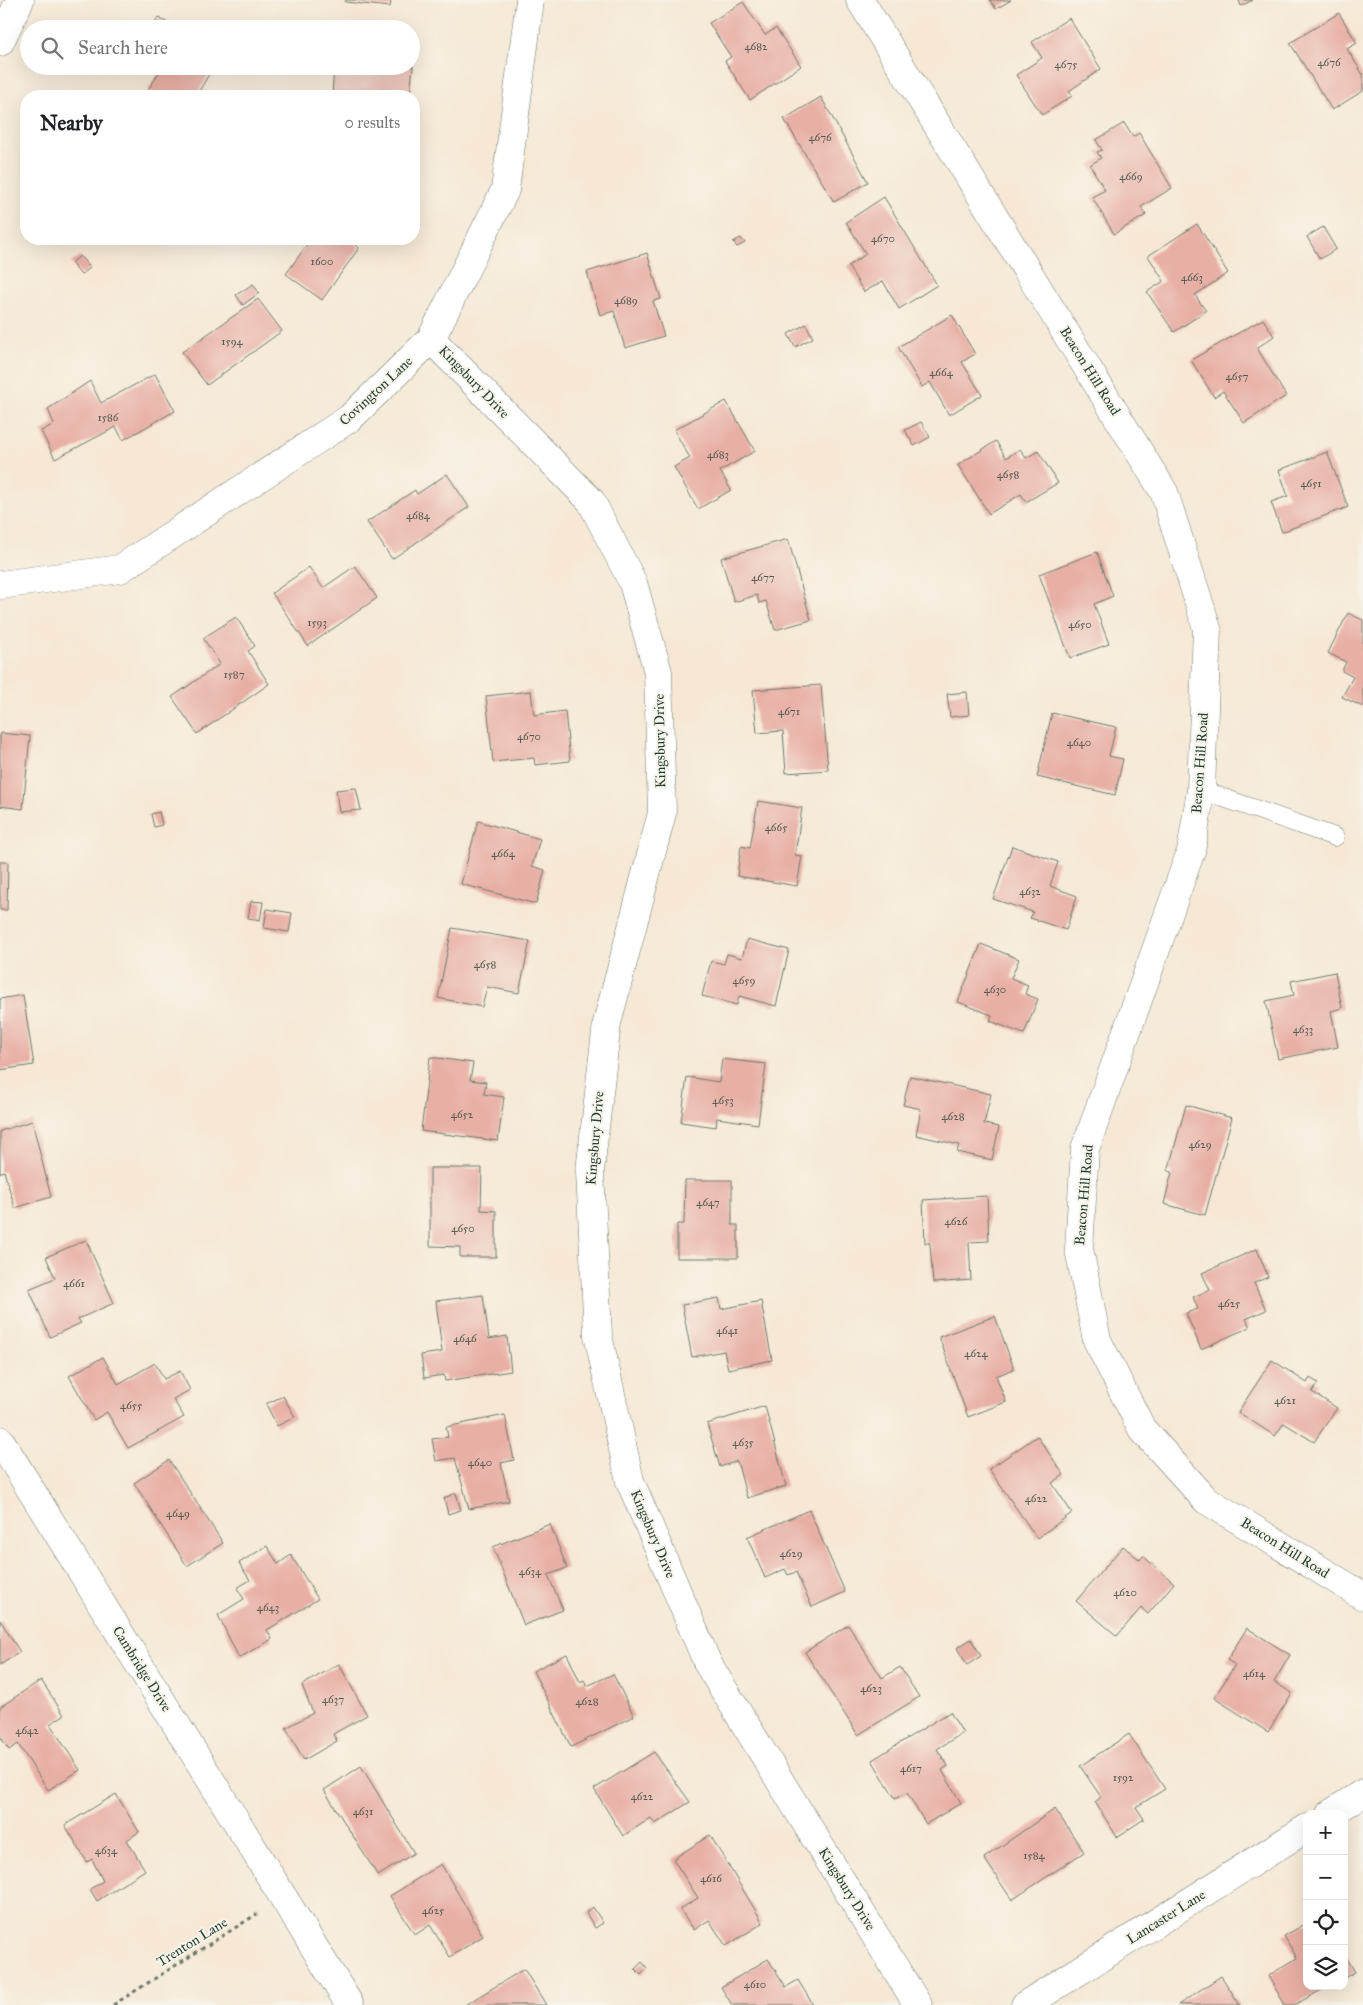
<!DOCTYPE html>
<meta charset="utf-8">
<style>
:root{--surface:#fff;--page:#f6f6f6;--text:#202124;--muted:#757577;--line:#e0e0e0}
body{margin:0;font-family:"IM FELL Great Primer",serif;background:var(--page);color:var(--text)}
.controls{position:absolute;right:15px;bottom:15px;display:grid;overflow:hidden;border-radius:10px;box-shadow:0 5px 20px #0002}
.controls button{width:45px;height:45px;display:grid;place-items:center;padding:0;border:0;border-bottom:1px solid var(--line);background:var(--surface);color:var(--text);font:25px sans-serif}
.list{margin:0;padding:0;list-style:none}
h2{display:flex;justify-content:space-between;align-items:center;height:65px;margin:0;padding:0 20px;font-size:21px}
h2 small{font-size:16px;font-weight:400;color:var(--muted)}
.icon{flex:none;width:28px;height:28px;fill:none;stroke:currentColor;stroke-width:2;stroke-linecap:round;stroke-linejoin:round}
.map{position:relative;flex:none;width:1363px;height:2005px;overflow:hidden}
.search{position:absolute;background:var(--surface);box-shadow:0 5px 20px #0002;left:20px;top:20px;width:400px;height:55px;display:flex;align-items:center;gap:12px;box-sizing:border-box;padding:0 18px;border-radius:28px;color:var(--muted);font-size:19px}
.panel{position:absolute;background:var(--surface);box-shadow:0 5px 20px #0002;left:20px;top:90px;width:400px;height:155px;border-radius:20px}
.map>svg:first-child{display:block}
</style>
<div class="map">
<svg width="1363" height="2005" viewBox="0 0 1363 2005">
<rect width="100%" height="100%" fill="#f7f3e8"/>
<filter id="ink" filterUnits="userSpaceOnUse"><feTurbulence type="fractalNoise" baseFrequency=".02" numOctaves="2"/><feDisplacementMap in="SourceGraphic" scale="10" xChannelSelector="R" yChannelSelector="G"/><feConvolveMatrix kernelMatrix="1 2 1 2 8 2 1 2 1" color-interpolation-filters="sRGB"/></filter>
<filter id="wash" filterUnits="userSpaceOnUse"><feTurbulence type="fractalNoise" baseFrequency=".0096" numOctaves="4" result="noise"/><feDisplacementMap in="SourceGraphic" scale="20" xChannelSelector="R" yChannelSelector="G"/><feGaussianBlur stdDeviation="1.12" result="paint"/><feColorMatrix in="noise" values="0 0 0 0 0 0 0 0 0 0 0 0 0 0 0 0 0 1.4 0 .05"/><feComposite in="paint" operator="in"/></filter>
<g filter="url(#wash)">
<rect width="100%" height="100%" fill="#f6e8d5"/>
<g id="blocks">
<!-- building -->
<path fill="#e8afa4" d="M346,0H391L390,7L345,2Z
M990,0H1011L996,9Z
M1239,0H1253L1241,6Z
M743,2L765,35L776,28L801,66L750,100L725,61L731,57L709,23Z
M1339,13L1357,43L1347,49L1363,75V91L1332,110L1290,43Z
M158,17L177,29H151Z
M1069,18L1101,69L1069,91L1072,96L1042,115L1016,75L1042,58L1032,42Z
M163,66H214L196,96H159L148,90Z
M334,66H413L410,96H332Z
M821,97L868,182L834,202L784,119Z
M1124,123L1133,137L1139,133L1172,188L1141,207L1146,215L1114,234L1092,197L1105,190L1090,165L1101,158L1097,152L1102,150L1096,140Z
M884,197L937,285L899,309L883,281L864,292L848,266L866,254L846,222Z
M1197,224L1228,273L1195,295L1206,311L1174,332L1147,292L1164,281L1148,256Z
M1323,227L1336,249L1320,259L1307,237Z
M741,238L745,243L737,247L733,242Z
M311,239H359L355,245L359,248L322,300L286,274Z
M647,253L661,299L653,301L664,336L625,348L614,311L600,315L587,272Z
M80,256L90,268L81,275L71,263Z
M253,284L259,293L243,305L236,295Z
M258,299L282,331L207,385L182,352Z
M952,315L975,354L962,362L982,395L949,415L930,382L922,387L898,347Z
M1263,319L1274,336L1257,348L1286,396L1244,423L1223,391L1214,397L1191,360Z
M806,324L813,338L795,347L788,334Z
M155,374L175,411L123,440L116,427L55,459L41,431L54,424L48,409L90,381L101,403Z
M726,401L755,451L720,471L731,490L698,509L674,467L690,458L674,430Z
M921,422L930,437L914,446L905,430Z
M996,441L1006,458L1020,449L1026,458L1038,451L1058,483L1026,502L1021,494L989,514L958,465Z
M1327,452L1348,507L1282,532L1271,502L1288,496L1279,470Z
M447,474L469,507L392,559L367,522L415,490L417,494Z
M788,539L811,620L775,630L766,601L759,603L757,595L734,602L721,558Z
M1097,552L1113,596L1094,604L1109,644L1070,658L1039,574Z
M355,566L377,598L308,646L272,593L309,567L323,588Z
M1348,613L1363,620V707L1342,697L1353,677L1342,671L1346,662L1328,653Z
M236,617L255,646L248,651L269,684L197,734L172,697L220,664L203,638Z
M821,685L828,770L786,773L783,731L757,733L753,690Z
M531,691L534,715L565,711L570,761L535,765L534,758L493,762L486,696Z
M967,692L969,715L950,717L947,694Z
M1052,713L1116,727L1109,756L1123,759L1115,795L1037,777Z
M0,733L30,736L23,809L0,806Z
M356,788L361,810L339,812L336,790Z
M758,801L802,808L795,855L802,856L797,886L737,876L741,846L750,848Z
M159,812L162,825L154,827L151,814Z
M478,821L540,839L532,866L545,870L536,904L461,884Z
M1012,846L1058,862L1050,886L1077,896L1066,930L1030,918L1033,912L993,899Z
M0,862H8L7,910H0Z
M251,901L263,902L260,920L248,918Z
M267,909L292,913L289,932L264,928Z
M452,928L530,941L519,993L487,987L482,1007L438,998Z
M747,939L789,950L776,1006L739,996L737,1005L702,996L711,961L724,964L727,954L742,958Z
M981,944L1019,959L1011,978L1028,985L1025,994L1038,999L1024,1034L990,1021L992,1015L958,1002Z
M1335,972L1342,1008L1331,1011L1338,1047L1278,1059L1266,1001L1294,995L1291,981Z
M23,995L34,1065L0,1070V999Z
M430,1057L473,1063L470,1080L486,1082L484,1094L504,1097L498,1141L421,1131Z
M722,1059L766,1064L758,1124L717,1118L716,1127L681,1122L687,1077L719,1082Z
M910,1076L991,1094L984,1124L999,1127L992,1160L957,1152L959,1145L916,1135L921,1109L903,1105Z
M1186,1105L1232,1118L1205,1215L1164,1204L1172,1172L1168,1171Z
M32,1121L51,1197L15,1208L4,1171L0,1173V1131Z
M430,1168H482L481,1210L496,1211V1257H460V1247L430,1246Z
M685,1180H732V1225H738V1258H677V1224H684Z
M987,1196L989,1241L969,1242L971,1280L933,1283L930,1243H925L923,1200Z
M86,1240L114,1303L78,1319L81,1323L50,1337L29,1289L55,1278L46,1257Z
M1257,1249L1268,1277L1254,1283L1266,1310L1246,1319L1250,1327L1201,1349L1186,1313L1198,1309L1193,1297L1210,1290L1202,1273Z
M483,1295L489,1339L507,1336L511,1371L445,1381L444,1375L424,1378L421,1355L442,1352L436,1301Z
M719,1298L721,1309L761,1301L772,1360L728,1369L724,1351L692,1357L682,1305Z
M995,1316L1014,1369L996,1376L1006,1402L968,1417L939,1337Z
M103,1357L118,1384L155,1363L164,1379L180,1371L190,1390L173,1399L184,1417L128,1448L107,1412L94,1420L69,1376Z
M1272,1360L1307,1383L1310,1378L1318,1383L1312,1392L1337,1408L1314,1442L1284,1423L1275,1436L1238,1412Z
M283,1396L295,1417L277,1426L266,1404Z
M765,1406L786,1486L747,1498L737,1461L720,1467L707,1424Z
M505,1415L514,1460L501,1463L509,1501L469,1509L455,1458L436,1461L432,1439L448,1437L446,1427Z
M1037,1436L1064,1475L1052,1483L1072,1513L1037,1538L989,1469Z
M169,1460L223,1543L187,1566L134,1483Z
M456,1493L461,1510L448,1514L444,1498Z
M809,1510L845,1592L812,1607L796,1572L788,1575L785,1569L765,1578L747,1537Z
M550,1524L567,1568L548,1575L563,1610L524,1625L493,1547Z
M267,1546L278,1564L291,1555L318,1599L267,1630L272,1639L239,1658L218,1615L244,1599L237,1588L250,1580L239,1563Z
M1123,1546L1140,1560L1143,1556L1174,1583L1148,1614L1141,1608L1117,1636L1076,1601Z
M0,1620L20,1652L0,1665Z
M848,1625L882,1678L900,1667L919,1697L858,1735L805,1652Z
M1247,1628L1290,1655L1274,1682L1292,1693L1268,1732L1214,1698L1235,1665L1227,1660Z
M971,1639L981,1656L967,1665L957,1648Z
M567,1654L580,1682L584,1680L587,1686L613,1674L634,1716L571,1747L533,1671Z
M339,1664L367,1715L333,1734L337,1741L304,1760L286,1728L313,1713L302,1685Z
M41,1680L64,1715L50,1724L80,1770L48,1790L18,1744L9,1750L0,1736V1707Z
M950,1712L963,1733L937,1749L948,1766L942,1770L961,1803L926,1824L907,1793L895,1798L872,1760Z
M1129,1734L1165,1789L1136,1807L1144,1819L1117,1837L1095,1802L1101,1797L1080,1766Z
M654,1752L690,1802L655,1824L651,1818L623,1836L594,1789Z
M361,1766L414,1853L378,1876L324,1790Z
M116,1794L139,1832L127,1840L145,1870L97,1901L90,1889L103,1881L92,1859L87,1862L65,1825Z
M1055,1809L1084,1852L1012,1900L984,1858Z
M710,1835L763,1923L726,1946L709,1920L694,1930L680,1909L698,1898L673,1859Z
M441,1864L483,1936L450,1957L430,1925L415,1935L390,1896Z
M593,1907L603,1923L595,1928L586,1913Z
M1307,1923V1986H1329L1294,2005H1285L1268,1976L1297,1958L1284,1936Z
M1344,1953L1355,1972L1344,1978Z
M768,1959L786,1987L798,1980L813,2005H732L721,1987Z
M642,1962L647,1968L641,1975L635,1969Z
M524,1969L546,2005H465Z
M1221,1976L1240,2005H1178Z"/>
</g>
</g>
<g filter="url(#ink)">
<use href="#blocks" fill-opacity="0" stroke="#6a796c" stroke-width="1"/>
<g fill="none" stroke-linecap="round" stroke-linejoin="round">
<defs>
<path id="lane" d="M1201,790L1335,837"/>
<path id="street" d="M860,0L1164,492L1207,628L1201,790L1191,851L1085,1149L1079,1249L1097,1340L1142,1429L1206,1500L1363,1596
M0,42L20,0
M431,339L591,501L633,583L658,672L662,813L607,1023L590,1171L598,1335L630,1481L708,1664L918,2005
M0,585L120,569L350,418L431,339L505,190L530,0
M0,1440L350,2005
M1330,1814L1363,1793
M1025,2005L1307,1828"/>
</defs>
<!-- lane casing -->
<use href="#lane" stroke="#6a796c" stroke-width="19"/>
<!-- street casing -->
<use href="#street" stroke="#6a796c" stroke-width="29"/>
<!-- path -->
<path stroke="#6a796c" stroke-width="3" stroke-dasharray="4 4" stroke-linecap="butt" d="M113,2005L257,1914"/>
<!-- lane -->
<use href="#lane" stroke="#fff" stroke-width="18"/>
<!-- street -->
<use href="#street" stroke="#fff" stroke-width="28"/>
</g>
</g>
<g text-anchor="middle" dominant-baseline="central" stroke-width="4" stroke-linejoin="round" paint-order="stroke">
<!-- number labels -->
<g font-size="11" fill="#515a50">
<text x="756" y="46">4682</text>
<text x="1329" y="62">4676</text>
<text x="1066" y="64">4675</text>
<text x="820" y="137">4676</text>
<text x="1131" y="176">4669</text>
<text x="883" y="238">4670</text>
<text x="322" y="261">1600</text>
<text x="1192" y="277">4663</text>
<text x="626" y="300">4689</text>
<text x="232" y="341">1594</text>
<text x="941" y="372">4664</text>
<text x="1237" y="376">4657</text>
<text x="108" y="417">1586</text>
<text x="718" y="454">4683</text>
<text x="1008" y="474">4658</text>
<text x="1311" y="483">4651</text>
<text x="418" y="515">4684</text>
<text x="763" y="577">4677</text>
<text x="317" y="622">1593</text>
<text x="1080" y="624">4650</text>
<text x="234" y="674">1587</text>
<text x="789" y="711">4671</text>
<text x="529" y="736">4670</text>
<text x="1079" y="742">4640</text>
<text x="776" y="827">4665</text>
<text x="503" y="853">4664</text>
<text x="1030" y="891">4632</text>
<text x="485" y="964">4658</text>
<text x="744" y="980">4659</text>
<text x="995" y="989">4630</text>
<text x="1303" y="1029">4633</text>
<text x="723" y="1100">4653</text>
<text x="462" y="1114">4652</text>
<text x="953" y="1116">4628</text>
<text x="1200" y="1144">4629</text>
<text x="708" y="1202">4647</text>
<text x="956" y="1221">4626</text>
<text x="463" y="1228">4650</text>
<text x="74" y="1283">4661</text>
<text x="1229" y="1303">4625</text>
<text x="727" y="1330">4641</text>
<text x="465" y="1338">4646</text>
<text x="976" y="1353">4624</text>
<text x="1285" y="1400">4621</text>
<text x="131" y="1405">4655</text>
<text x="743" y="1442">4635</text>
<text x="480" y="1462">4640</text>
<text x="1036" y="1498">4622</text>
<text x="178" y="1513">4649</text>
<text x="791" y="1553">4629</text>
<text x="530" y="1571">4634</text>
<text x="1125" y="1592">4620</text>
<text x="268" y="1607">4643</text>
<text x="1254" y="1673">4614</text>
<text x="871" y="1688">4623</text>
<text x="333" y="1699">4637</text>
<text x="587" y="1701">4628</text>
<text x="27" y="1730">4642</text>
<text x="911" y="1768">4617</text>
<text x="1123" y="1777">1592</text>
<text x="642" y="1796">4622</text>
<text x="363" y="1811">4631</text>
<text x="106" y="1850">4634</text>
<text x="1034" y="1855">1584</text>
<text x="711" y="1878">4616</text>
<text x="433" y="1910">4625</text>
<text x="755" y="1984">4610</text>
</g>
<!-- street labels -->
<g font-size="14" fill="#1f3d34" stroke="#f7f3e8">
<text transform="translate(1090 371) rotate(58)">Beacon Hill Road</text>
<text transform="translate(474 382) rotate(46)">Kingsbury Drive</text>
<text transform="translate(376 391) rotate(-43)">Covington Lane</text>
<text transform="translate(660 741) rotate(-91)">Kingsbury Drive</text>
<text transform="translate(1200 763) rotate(-86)">Beacon Hill Road</text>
<text transform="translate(595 1138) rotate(-85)">Kingsbury Drive</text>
<text transform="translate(1084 1195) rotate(-85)">Beacon Hill Road</text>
<text transform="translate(653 1534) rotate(67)">Kingsbury Drive</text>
<text transform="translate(1285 1548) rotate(32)">Beacon Hill Road</text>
<text transform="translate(142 1669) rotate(58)">Cambridge Drive</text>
<text transform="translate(847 1889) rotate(58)">Kingsbury Drive</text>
<text transform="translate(1166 1917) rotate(-32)">Lancaster Lane</text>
<text transform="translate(192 1942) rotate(-32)">Trenton Lane</text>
</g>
</g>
</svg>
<div class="controls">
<button>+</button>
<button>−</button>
<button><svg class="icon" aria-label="locate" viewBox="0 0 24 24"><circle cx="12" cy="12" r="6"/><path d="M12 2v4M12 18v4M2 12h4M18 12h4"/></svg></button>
<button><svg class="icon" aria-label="layers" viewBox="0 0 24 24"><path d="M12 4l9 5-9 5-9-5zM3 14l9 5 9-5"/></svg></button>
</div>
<div class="search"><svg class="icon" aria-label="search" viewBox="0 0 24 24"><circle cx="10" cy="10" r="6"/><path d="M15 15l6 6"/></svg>Search here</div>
<section class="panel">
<h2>Nearby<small>0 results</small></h2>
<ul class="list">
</ul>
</section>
</div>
